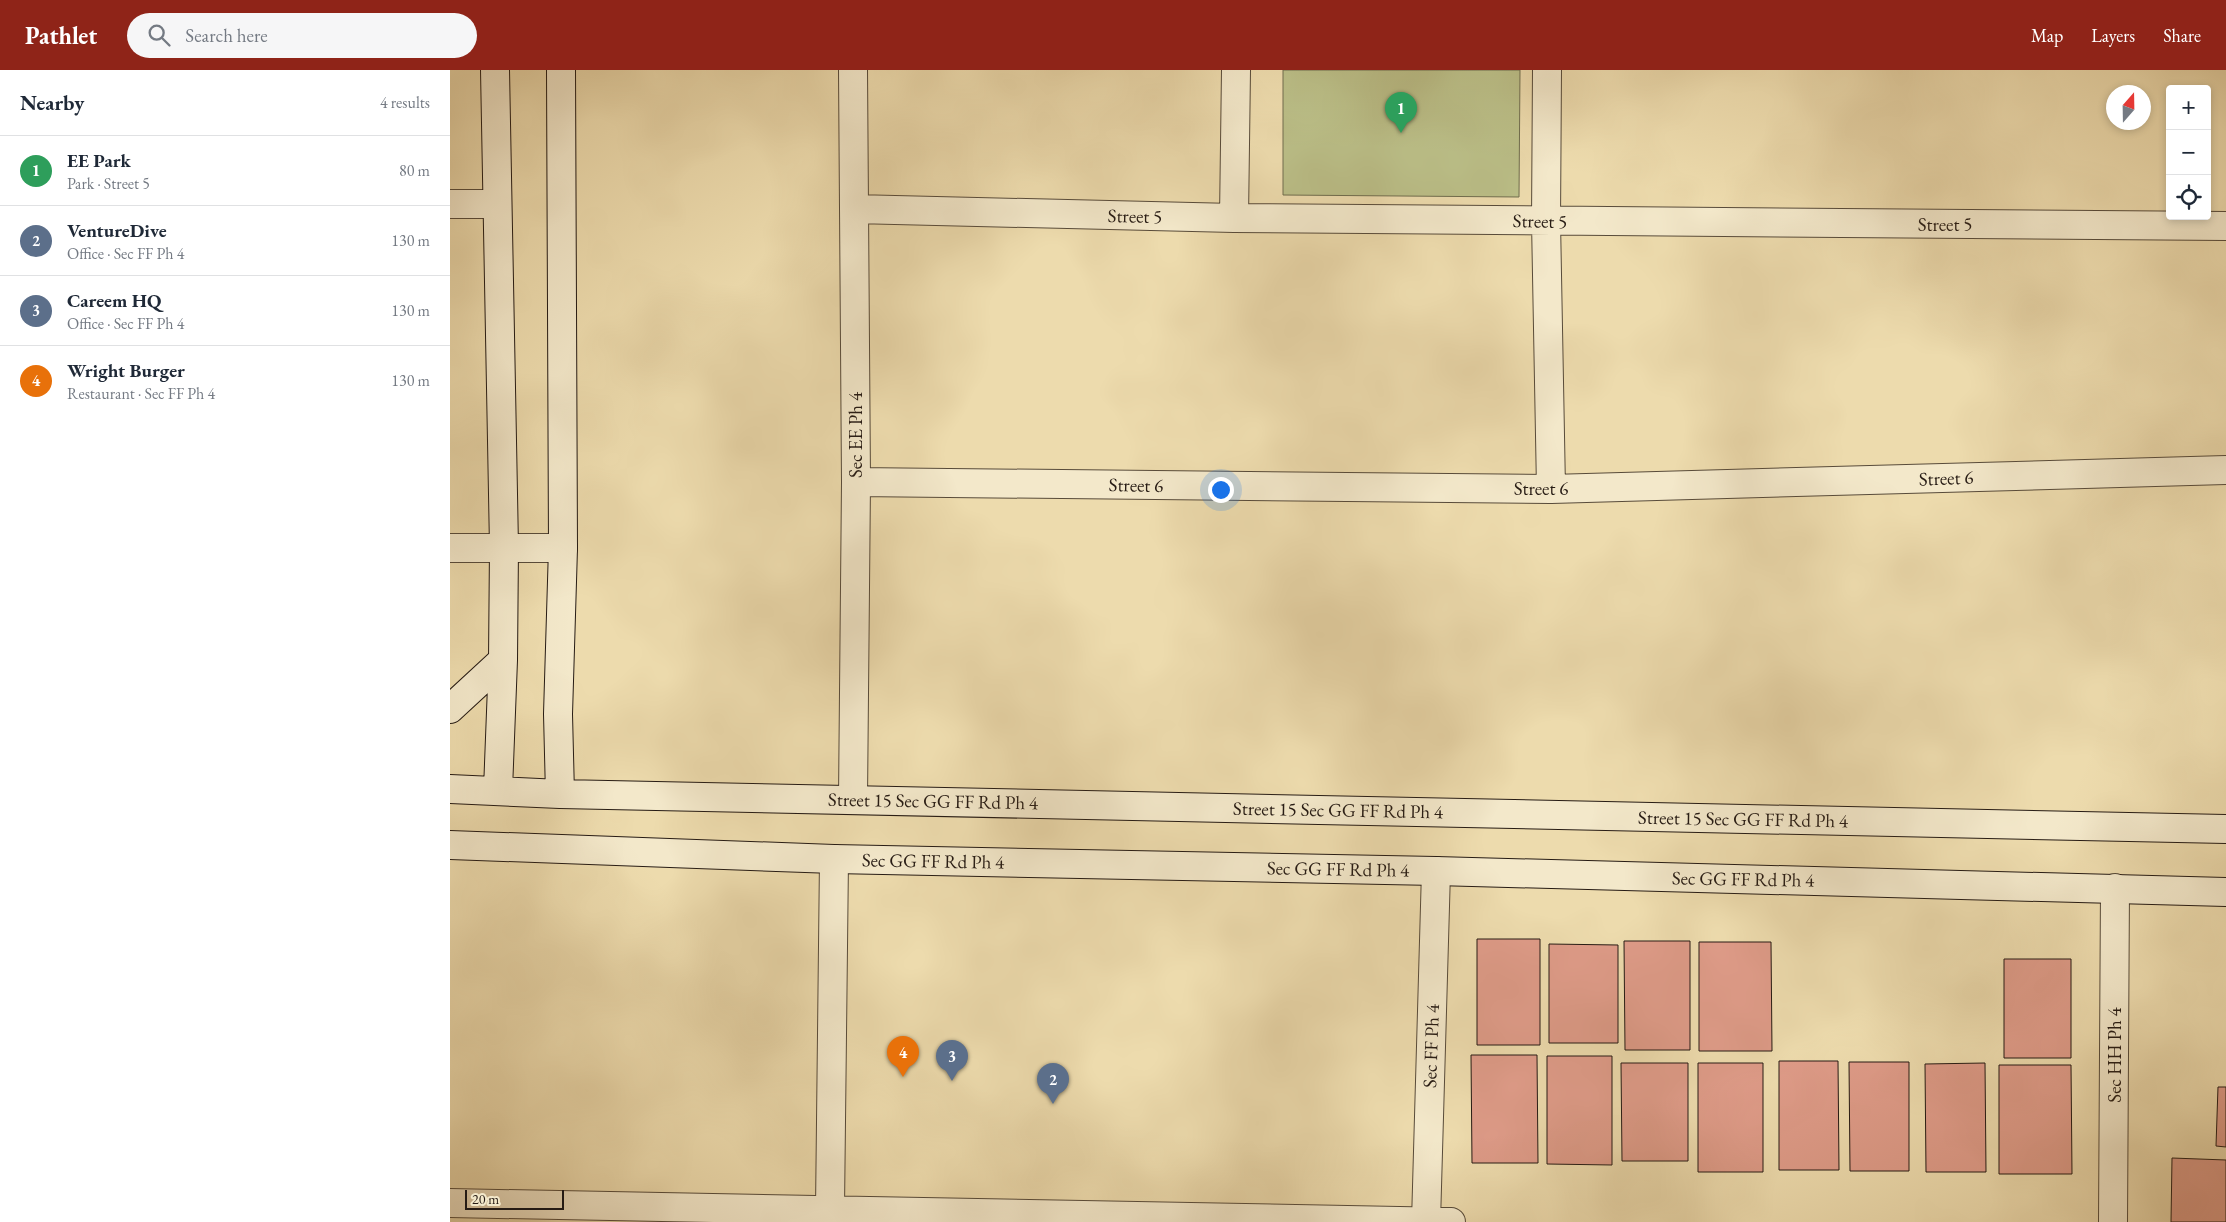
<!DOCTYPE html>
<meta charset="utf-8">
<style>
:root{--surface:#fff;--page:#f6f6f7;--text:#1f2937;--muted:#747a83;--line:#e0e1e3;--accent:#8f2418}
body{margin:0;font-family:"EB Garamond",serif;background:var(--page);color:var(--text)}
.controls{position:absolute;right:15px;top:15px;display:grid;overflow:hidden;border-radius:5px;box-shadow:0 2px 8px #0003}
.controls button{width:45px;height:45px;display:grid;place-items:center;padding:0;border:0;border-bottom:1px solid var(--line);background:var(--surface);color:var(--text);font:25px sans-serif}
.compass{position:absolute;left:1656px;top:15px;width:45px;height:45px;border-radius:50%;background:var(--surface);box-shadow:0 2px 8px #0003;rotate:20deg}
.scale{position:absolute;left:15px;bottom:12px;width:99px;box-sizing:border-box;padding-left:5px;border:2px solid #261b14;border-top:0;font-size:14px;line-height:18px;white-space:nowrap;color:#261b14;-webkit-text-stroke:4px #f3e8ca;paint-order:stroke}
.you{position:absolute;left:770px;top:419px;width:18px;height:18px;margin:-12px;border:4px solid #fff;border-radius:50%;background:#1a73e8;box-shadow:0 0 0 8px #1a73e833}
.badge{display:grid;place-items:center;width:32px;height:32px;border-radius:50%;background:var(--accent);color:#fff;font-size:16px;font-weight:700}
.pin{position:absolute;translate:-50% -41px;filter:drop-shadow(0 1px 2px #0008)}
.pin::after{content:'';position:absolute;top:26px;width:18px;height:15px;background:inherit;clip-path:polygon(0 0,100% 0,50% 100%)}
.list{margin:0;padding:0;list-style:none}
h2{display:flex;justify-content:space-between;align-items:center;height:65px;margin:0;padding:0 20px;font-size:21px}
h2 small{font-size:16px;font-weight:400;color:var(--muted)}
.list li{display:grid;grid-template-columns:32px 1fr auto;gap:15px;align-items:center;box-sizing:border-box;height:70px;padding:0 20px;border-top:1px solid var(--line)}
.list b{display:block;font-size:19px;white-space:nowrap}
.list p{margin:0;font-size:16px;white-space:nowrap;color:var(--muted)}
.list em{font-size:16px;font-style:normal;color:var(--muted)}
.icon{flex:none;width:28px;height:28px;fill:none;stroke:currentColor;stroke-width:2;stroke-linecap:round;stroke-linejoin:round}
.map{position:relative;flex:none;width:1776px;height:1152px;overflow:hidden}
header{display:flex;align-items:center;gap:30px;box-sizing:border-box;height:70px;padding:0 25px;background:var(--accent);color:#fff}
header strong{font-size:24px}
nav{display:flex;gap:28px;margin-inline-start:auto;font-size:18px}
.search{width:350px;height:45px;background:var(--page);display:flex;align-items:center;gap:12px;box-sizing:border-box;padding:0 18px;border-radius:28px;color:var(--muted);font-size:19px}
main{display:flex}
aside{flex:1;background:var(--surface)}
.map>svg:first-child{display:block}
</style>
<header>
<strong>Pathlet</strong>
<div class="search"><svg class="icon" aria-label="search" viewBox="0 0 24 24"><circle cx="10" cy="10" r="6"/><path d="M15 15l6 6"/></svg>Search here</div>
<nav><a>Map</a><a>Layers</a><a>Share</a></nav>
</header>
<main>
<aside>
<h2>Nearby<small>4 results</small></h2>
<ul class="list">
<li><span class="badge" style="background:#2e9e5b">1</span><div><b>EE Park</b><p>Park · Street 5</p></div><em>80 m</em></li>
<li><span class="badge" style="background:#5c6f8a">2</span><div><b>VentureDive</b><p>Office · Sec FF Ph 4</p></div><em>130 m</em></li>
<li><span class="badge" style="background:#5c6f8a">3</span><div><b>Careem HQ</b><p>Office · Sec FF Ph 4</p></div><em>130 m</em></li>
<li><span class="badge" style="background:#e8710a">4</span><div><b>Wright Burger</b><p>Restaurant · Sec FF Ph 4</p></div><em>130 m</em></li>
</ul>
</aside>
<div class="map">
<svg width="1776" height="1152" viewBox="0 0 1776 1152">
<rect width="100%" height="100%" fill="#eddbad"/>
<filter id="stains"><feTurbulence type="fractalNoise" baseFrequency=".004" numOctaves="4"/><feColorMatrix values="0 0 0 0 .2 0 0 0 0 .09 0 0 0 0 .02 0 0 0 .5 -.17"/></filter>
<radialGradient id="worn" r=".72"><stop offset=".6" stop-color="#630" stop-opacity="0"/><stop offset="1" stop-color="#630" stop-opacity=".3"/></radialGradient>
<!-- green -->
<path fill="#bbbf88" stroke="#706d4e" d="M833,0H1070L1069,127L833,125Z"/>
<!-- building -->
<path fill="#de9b88" stroke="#261b14" d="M1027,869H1090V975H1027Z
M1174,871H1240V980H1175Z
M1249,872H1321L1322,981H1249Z
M1099,874L1168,875V973H1099Z
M1554,889H1621V988H1554Z
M1021,985H1087L1088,1093H1022Z
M1097,986H1162V1095L1097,1094Z
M1329,991H1388L1389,1100H1329Z
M1399,992H1459V1101H1400Z
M1171,993H1238V1091H1172Z
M1248,993H1313V1102H1248Z
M1535,993L1536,1102H1476L1475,994Z
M1549,995H1621L1622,1104H1549Z
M1768,1017H1776V1077L1766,1076Z
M1722,1088L1776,1090V1152H1721Z"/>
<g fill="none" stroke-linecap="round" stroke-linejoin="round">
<defs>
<path id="street" d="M403,0L406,412L403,729
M1097,0L1096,151L1101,419
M0,134H46
M404,139L784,148L1776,156
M784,148L786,0
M406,412L1101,419L1776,400
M0,478H113
M0,1133L1001,1152
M380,1139L384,789
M976,1152L986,801
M1663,1152L1665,818"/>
<path id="secondary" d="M45,0L54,477L53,590L48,720
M0,639L53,590
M0,719L110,724L1776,759
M110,724L108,644L113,478L111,0
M0,775L384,789L986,801L1776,822"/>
</defs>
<!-- street casing -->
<use href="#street" stroke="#584b3a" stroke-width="30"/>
<!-- secondary casing -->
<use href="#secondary" stroke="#261b14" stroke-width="30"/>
<!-- street -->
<use href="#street" stroke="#f3e8ca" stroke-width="28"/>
<!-- secondary -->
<use href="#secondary" stroke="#f3e8ca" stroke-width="28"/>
</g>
<g text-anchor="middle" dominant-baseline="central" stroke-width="4" stroke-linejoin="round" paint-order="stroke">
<!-- street labels -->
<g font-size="19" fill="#261b14" stroke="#f3e8ca">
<text transform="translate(685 146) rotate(1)">Street 5</text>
<text transform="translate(1090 151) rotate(1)">Street 5</text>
<text x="1495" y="154">Street 5</text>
<text transform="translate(405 365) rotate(-90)">Sec EE Ph 4</text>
<text transform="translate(1496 408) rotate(-2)">Street 6</text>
<text transform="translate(686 415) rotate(1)">Street 6</text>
<text x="1091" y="418">Street 6</text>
<text transform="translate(483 731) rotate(1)">Street 15 Sec GG FF Rd Ph 4</text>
<text transform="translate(888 740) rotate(1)">Street 15 Sec GG FF Rd Ph 4</text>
<text transform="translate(1293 749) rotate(1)">Street 15 Sec GG FF Rd Ph 4</text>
<text transform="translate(483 791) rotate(1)">Sec GG FF Rd Ph 4</text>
<text transform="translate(888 799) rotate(1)">Sec GG FF Rd Ph 4</text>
<text transform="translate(1293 809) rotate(1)">Sec GG FF Rd Ph 4</text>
<text transform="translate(981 976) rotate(-88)">Sec FF Ph 4</text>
<text transform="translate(1664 985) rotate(-90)">Sec HH Ph 4</text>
</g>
</g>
<rect width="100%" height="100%" filter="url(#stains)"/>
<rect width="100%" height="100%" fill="url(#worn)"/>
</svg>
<div class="controls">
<button>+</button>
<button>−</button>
<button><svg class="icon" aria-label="locate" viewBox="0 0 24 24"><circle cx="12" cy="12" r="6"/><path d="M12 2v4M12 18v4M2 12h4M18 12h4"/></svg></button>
</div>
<svg class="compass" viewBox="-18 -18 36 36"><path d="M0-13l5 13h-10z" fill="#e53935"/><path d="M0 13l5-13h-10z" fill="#747a83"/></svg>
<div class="scale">20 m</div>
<div class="you"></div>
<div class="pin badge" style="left:951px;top:63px;background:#2e9e5b">1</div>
<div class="pin badge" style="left:603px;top:1034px;background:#5c6f8a">2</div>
<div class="pin badge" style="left:502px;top:1011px;background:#5c6f8a">3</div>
<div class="pin badge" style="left:453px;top:1007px;background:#e8710a">4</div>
</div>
</main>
